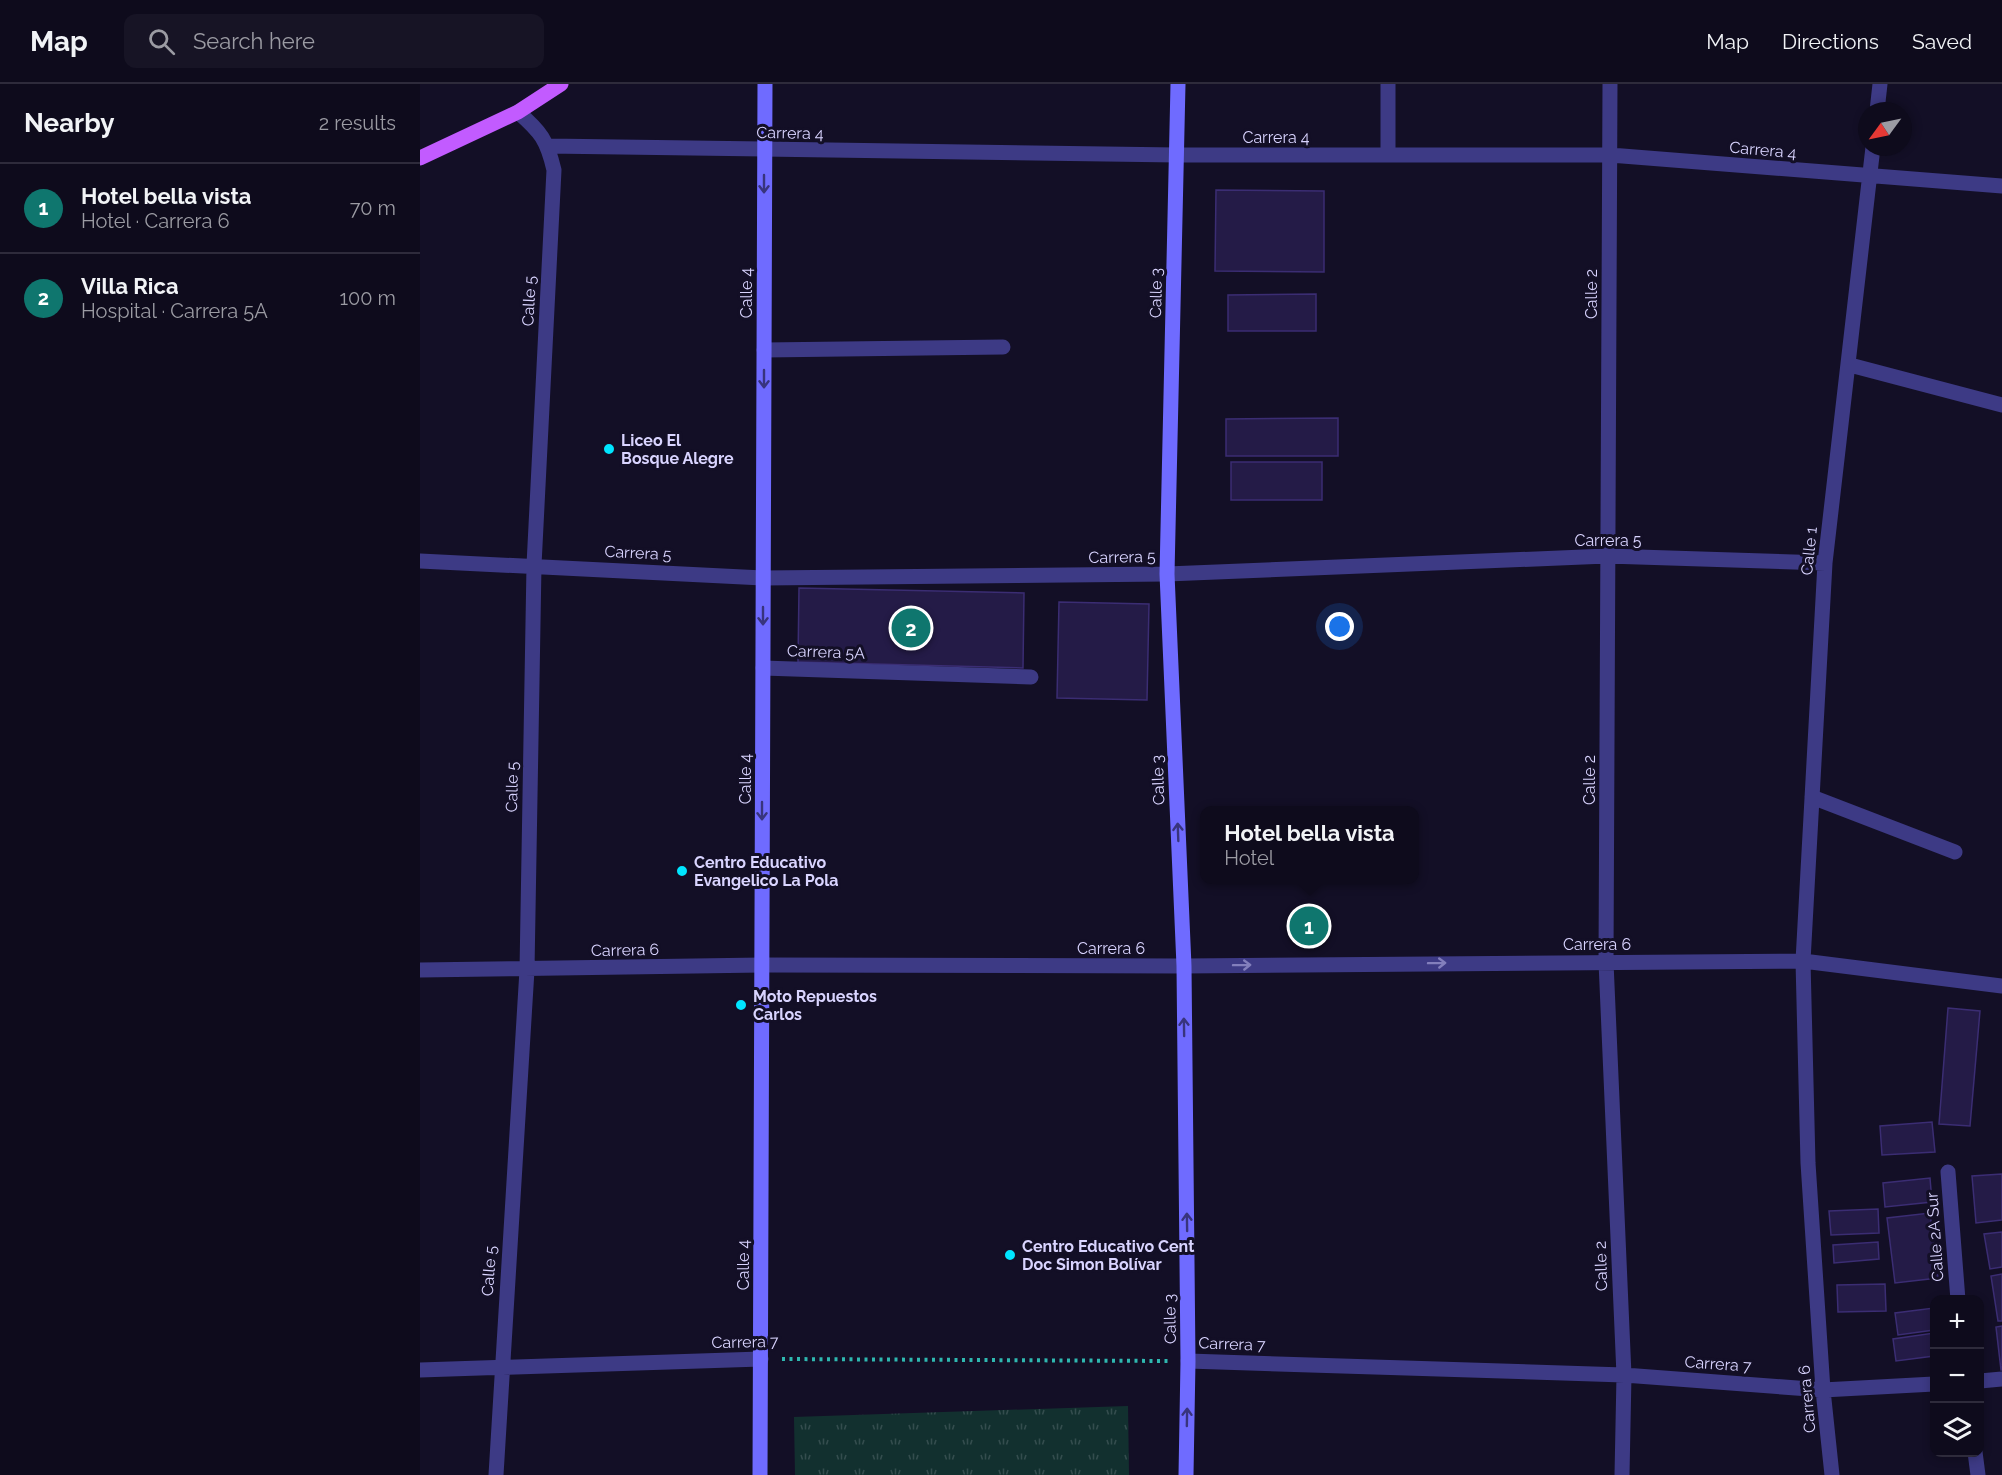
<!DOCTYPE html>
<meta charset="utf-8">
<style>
:root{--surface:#0e0b1c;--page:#171425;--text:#f1f3f6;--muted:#9b9ba3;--line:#2e2b3b;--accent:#0f766e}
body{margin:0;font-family:Raleway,sans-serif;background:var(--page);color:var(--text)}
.controls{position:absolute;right:18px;bottom:18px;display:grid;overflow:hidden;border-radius:12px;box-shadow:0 3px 9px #0003}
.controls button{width:54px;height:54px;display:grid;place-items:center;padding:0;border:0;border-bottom:2px solid var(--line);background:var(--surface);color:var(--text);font:30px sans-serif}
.compass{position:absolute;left:1438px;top:18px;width:54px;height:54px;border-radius:50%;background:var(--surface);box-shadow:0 3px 9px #0003;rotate:237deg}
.you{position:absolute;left:920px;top:543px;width:21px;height:21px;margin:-15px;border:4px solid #fff;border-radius:50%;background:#1a73e8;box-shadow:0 0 0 9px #1a73e833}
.badge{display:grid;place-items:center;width:39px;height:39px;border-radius:50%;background:var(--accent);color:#fff;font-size:20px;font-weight:700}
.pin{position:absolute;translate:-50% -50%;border:3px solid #fff;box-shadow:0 2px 6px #0006}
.popup{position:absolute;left:780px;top:722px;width:219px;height:78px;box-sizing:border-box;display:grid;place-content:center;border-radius:12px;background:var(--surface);filter:drop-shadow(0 2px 4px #0005);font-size:20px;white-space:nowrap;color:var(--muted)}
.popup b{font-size:22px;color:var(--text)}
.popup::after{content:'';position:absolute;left:50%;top:100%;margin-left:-12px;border:12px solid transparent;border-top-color:var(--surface)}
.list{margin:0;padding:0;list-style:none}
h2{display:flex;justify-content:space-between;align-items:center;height:78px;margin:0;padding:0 24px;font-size:26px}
h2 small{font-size:20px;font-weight:400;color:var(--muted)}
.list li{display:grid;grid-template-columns:39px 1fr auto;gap:18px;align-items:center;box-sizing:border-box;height:90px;padding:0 24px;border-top:2px solid var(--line)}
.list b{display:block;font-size:22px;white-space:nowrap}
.list p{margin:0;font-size:20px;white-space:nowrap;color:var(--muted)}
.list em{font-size:20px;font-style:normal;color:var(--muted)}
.icon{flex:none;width:33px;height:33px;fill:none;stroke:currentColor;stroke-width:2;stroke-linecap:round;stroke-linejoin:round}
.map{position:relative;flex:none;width:1582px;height:1391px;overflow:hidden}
header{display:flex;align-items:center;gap:36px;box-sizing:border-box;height:84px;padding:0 30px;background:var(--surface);border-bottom:2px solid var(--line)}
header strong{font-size:28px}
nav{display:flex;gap:33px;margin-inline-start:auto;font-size:21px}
.search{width:420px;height:54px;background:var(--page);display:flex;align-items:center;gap:15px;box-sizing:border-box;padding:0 21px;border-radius:12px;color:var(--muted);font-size:22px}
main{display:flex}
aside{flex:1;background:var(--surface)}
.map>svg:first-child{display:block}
</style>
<header>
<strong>Map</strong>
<div class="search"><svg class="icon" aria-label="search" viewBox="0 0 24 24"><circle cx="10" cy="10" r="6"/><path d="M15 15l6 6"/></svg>Search here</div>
<nav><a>Map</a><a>Directions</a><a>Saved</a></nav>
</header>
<main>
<aside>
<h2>Nearby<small>2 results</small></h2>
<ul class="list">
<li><span class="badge">1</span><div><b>Hotel bella vista</b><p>Hotel · Carrera 6</p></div><em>70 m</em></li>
<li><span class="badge">2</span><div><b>Villa Rica</b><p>Hospital · Carrera 5A</p></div><em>100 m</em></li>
</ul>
</aside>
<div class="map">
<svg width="1582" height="1391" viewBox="0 0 1582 1391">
<defs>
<pattern id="park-tufts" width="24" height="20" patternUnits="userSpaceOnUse" patternTransform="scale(1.5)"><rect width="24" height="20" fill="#12302f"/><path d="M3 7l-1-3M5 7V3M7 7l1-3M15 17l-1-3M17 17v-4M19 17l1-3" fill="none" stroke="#344d4e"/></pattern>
</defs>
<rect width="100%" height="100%" fill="#130f26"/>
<!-- park -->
<path fill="url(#park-tufts)" d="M708,1322L709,1391H375L374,1333Z"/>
<!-- building -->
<path fill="#241b47" stroke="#3b2d73" stroke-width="1.5" d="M796,106L904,107V188L795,187Z
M896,210V247H808V211Z
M918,334V372H806V335Z
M811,378H902V416H811Z
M379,504L604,509L603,584L378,578Z
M639,518L729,520L727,616L637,614Z
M1528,924L1560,927L1550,1042L1519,1040Z
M1512,1038L1515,1068L1462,1071L1460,1042Z
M1582,1090V1136L1556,1139L1552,1092Z
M1510,1094L1512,1118L1465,1123L1463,1099Z
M1458,1125L1459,1149L1411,1151L1409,1127Z
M1510,1129L1518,1194L1475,1199L1467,1134Z
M1582,1148V1183L1570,1185L1564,1150Z
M1458,1158L1459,1175L1414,1179L1413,1161Z
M1582,1190V1237H1578L1571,1192Z
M1465,1200L1466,1227L1418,1228L1417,1201Z
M1514,1224V1246L1478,1251L1475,1229Z
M1582,1242V1286H1581L1576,1243Z
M1514,1249V1272L1476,1277L1473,1255Z"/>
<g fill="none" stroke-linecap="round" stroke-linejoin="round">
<!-- path -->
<path stroke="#2fb8b0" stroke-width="4" stroke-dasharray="3 4.5" stroke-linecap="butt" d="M362,1275L748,1277"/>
<!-- street -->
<path stroke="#3d3a85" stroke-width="15" d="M1190,0L1186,878L1204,1291L1202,1391
M1457,27L1460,0
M128,62L757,71H1190L1582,102
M968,70V0
M344,266L583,263
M1430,281L1582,321
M0,477L343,494L747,490L1187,472L1405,479
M343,584L611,593
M1392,713L1535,768
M0,886L342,881L764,882L1383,877L1582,902
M1528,1088L1538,1216
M768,1277L1204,1291L1403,1306L1514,1300
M0,1286L341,1275
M1560,1297L1582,1295
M1555,1368L1558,1391
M76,1391L107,886L114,481L134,86C127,56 121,48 98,28
M1412,1391L1403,1306L1388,1079L1383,877L1405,479L1453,63"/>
<!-- secondary -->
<path stroke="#6f6bff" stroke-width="15" d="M758,0L747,490L764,882L768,1277L766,1391
M340,1391L345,0"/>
<!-- primary -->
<path stroke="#c25bff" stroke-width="15" d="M0,74L98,28L141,0"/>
</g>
<!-- one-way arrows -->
<defs><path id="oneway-shaft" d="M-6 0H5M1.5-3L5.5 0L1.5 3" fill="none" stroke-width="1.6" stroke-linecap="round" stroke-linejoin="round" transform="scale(1.5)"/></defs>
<g stroke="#38347d">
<use href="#oneway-shaft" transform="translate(344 100) rotate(90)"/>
<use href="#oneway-shaft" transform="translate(344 295) rotate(90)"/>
<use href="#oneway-shaft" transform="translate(343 532) rotate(90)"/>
<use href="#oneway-shaft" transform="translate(342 727) rotate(90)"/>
<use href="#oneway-shaft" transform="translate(758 748) rotate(-92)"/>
<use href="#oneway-shaft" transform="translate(764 943) rotate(-91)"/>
<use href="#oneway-shaft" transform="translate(767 1138) rotate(-91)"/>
<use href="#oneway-shaft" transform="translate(767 1333) rotate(-89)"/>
</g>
<g stroke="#837fbc">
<use href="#oneway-shaft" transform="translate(1017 879) rotate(-1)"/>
<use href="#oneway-shaft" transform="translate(822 881) rotate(-1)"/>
</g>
<!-- markers -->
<g fill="#00e5ff" stroke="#130f26" stroke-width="2">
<circle cx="189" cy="365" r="6"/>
<circle cx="262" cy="787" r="6"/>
<circle cx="321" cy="921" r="6"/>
<circle cx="590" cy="1171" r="6"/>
</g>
<g text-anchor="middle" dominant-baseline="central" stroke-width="6" stroke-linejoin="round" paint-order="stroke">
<!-- street labels -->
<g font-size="16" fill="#d9d4ff" stroke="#130f26">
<text transform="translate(370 49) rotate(1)">Carrera 4</text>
<text x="856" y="53">Carrera 4</text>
<text transform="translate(1343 66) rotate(5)">Carrera 4</text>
<text transform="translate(326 209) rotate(-90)">Calle 4</text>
<text transform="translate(736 209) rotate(-89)">Calle 3</text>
<text transform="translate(1171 210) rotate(-90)">Calle 2</text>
<text transform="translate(109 217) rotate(-87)">Calle 5</text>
<text x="1188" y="456">Carrera 5</text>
<text transform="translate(1389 467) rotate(-84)">Calle 1</text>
<text transform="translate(218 469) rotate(3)">Carrera 5</text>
<text transform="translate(702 473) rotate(-1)">Carrera 5</text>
<text transform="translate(406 568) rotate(2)">Carrera 5A</text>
<text transform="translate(325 695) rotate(-90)">Calle 4</text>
<text transform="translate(738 696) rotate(-92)">Calle 3</text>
<text transform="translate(1169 696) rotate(-90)">Calle 2</text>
<text transform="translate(92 703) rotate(-89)">Calle 5</text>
<text x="1177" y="860">Carrera 6</text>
<text x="691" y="864">Carrera 6</text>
<text transform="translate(205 866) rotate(-1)">Carrera 6</text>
<text transform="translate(1515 1153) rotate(-94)">Calle 2A Sur</text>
<text transform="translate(323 1181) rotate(-90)">Calle 4</text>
<text transform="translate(1181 1182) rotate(-92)">Calle 2</text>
<text transform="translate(69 1187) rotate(-86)">Calle 5</text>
<text transform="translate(750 1235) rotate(-91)">Calle 3</text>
<text transform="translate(325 1258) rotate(-1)">Carrera 7</text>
<text transform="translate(812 1260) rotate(2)">Carrera 7</text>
<text transform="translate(1298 1280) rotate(4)">Carrera 7</text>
<text transform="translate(1387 1315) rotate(-95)">Carrera 6</text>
</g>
<!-- poi labels -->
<g font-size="16" font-weight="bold" fill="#d9d4ff" stroke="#130f26" text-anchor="start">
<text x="201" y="356">Liceo El<tspan x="201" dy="18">Bosque Alegre</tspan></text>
<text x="274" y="778">Centro Educativo<tspan x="274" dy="18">Evangelico La Pola</tspan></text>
<text x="333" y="912">Moto Repuestos<tspan x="333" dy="18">Carlos</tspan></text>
<text x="602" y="1162">Centro Educativo Cent<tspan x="602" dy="18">Doc Simon Bolívar</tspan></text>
</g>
</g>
</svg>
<div class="controls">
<button>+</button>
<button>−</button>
<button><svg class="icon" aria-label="layers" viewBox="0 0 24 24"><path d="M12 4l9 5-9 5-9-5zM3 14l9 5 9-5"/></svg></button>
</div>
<svg class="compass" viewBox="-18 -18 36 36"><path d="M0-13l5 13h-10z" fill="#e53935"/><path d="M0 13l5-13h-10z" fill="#9b9ba3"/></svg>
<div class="you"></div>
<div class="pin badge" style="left:889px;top:842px">1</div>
<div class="popup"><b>Hotel bella vista</b>Hotel</div>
<div class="pin badge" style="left:491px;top:544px">2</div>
</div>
</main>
